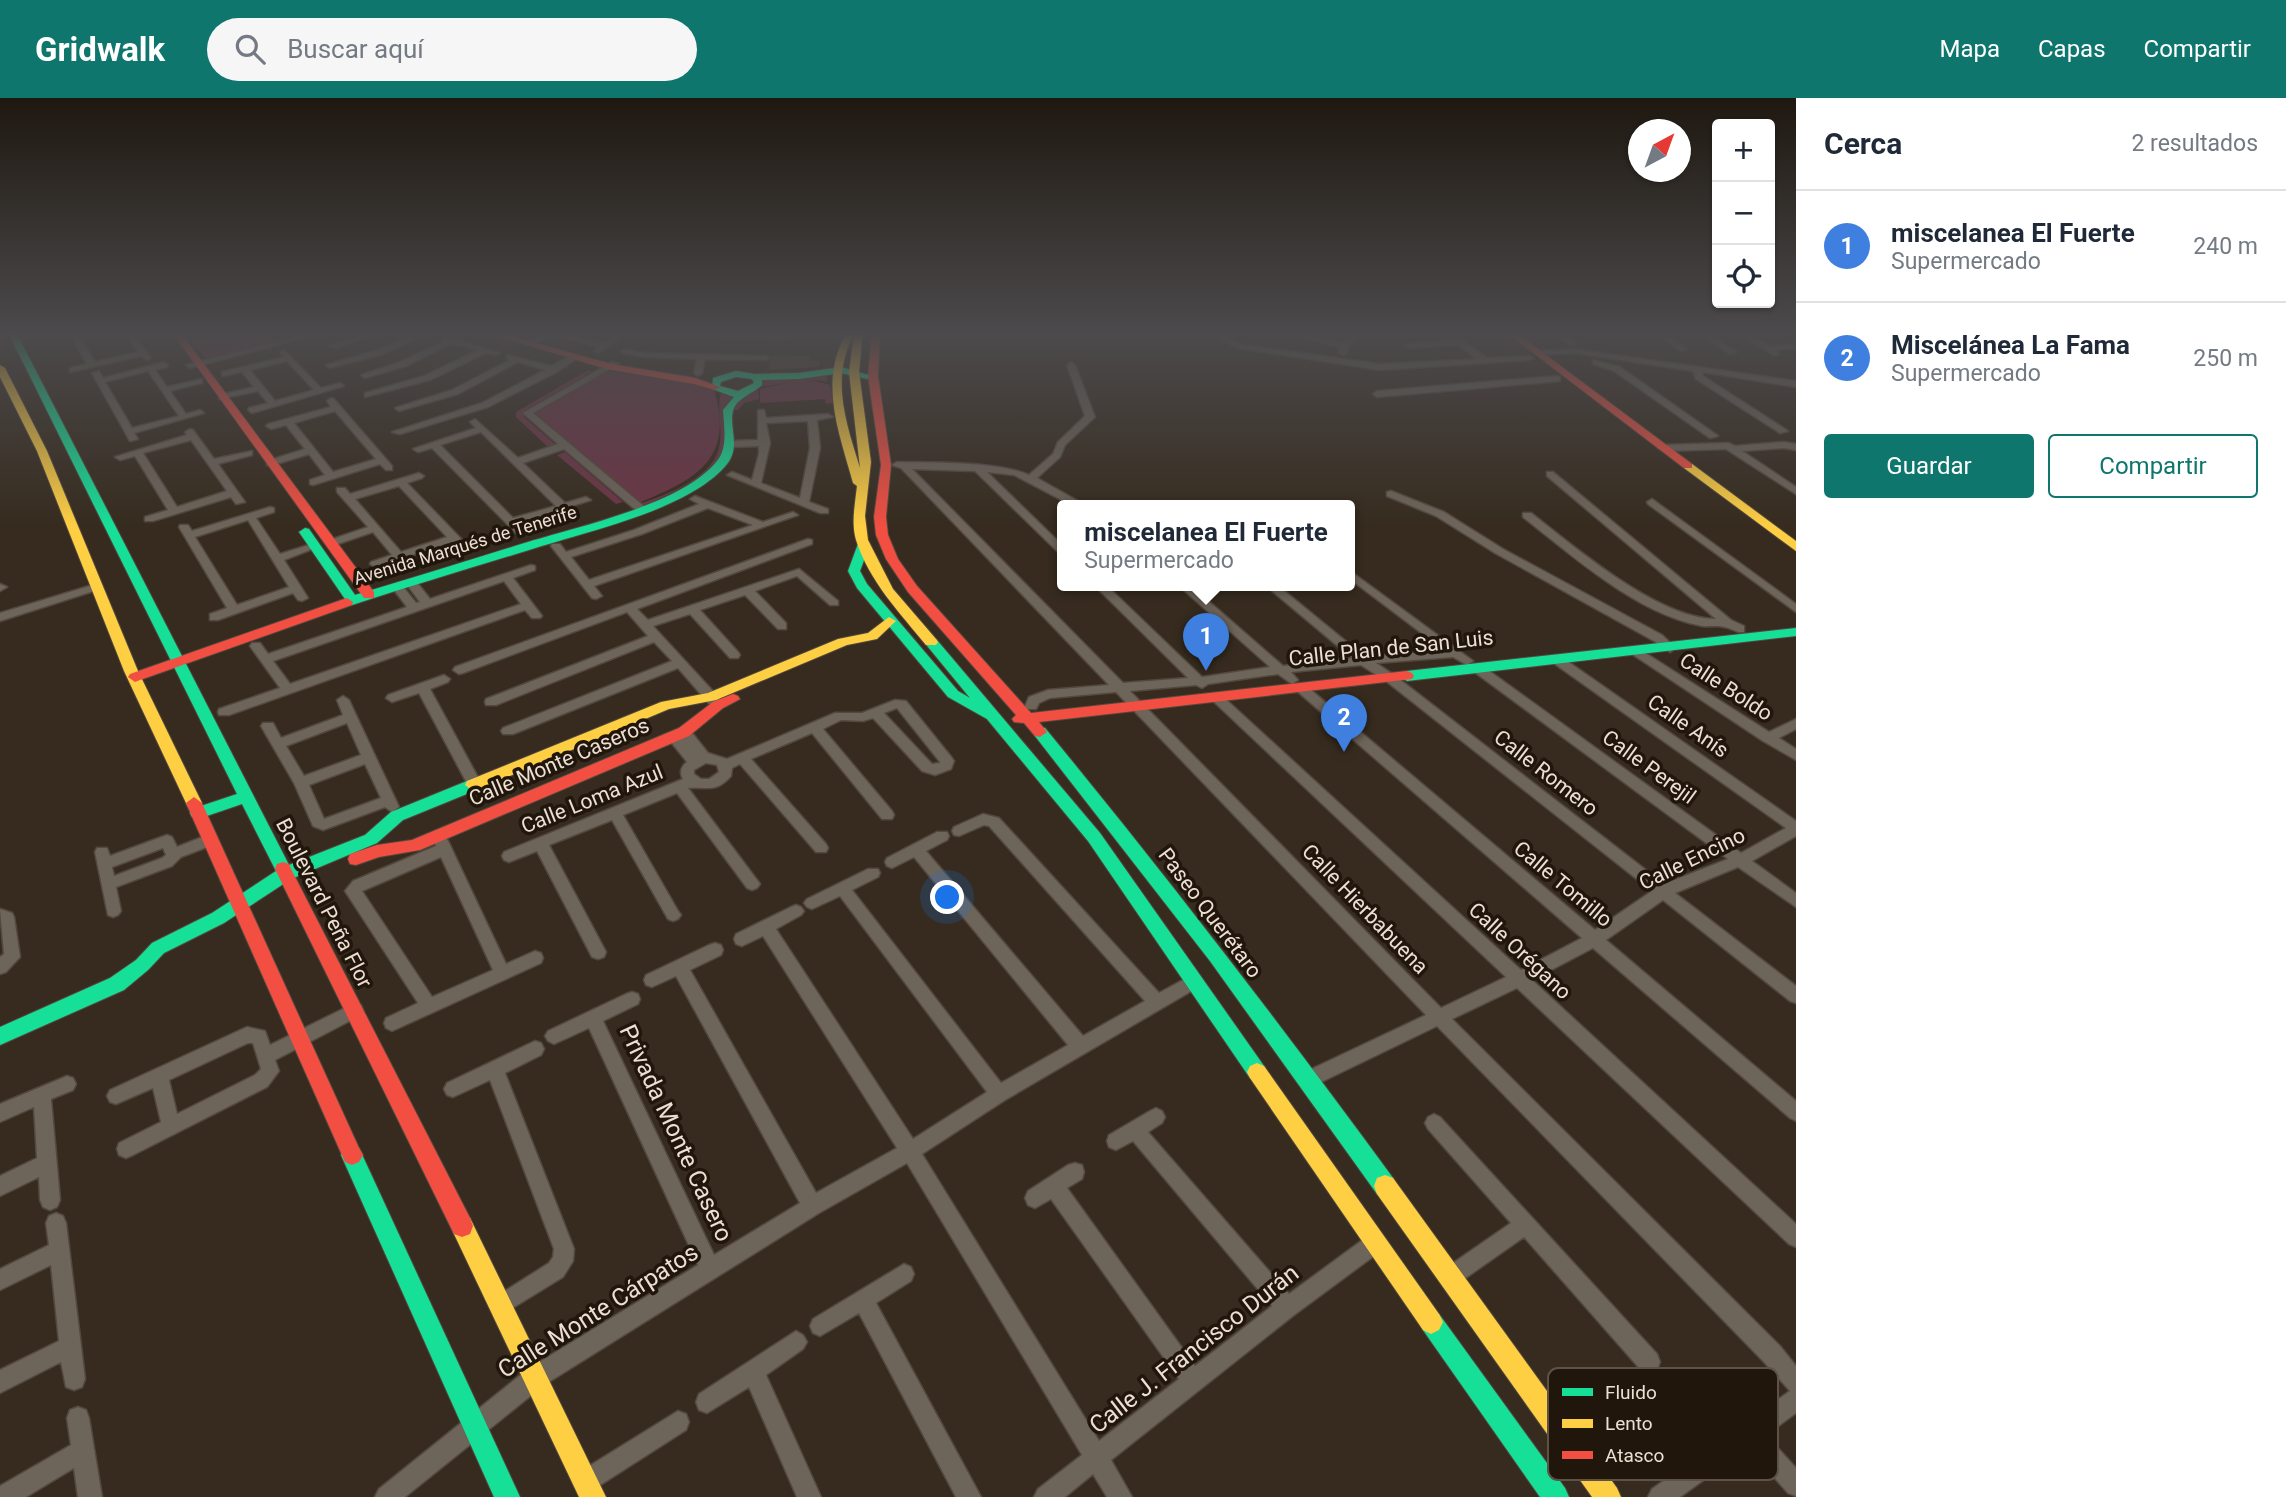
<!DOCTYPE html>
<html lang="es">
<meta charset="utf-8">
<style>
:root{--surface:#fff;--page:#f6f6f7;--text:#1f2937;--muted:#747a83;--line:#e0e1e3;--accent:#0f766e}
body{margin:0;font-family:Roboto,sans-serif;background:var(--page);color:var(--text)}
.controls{position:absolute;right:21px;top:21px;display:grid;overflow:hidden;border-radius:7px;box-shadow:0 2px 5px #0004}
.controls button{width:63px;height:63px;display:grid;place-items:center;padding:0;border:0;border-bottom:2px solid var(--line);background:var(--surface);color:var(--text);font:35px sans-serif}
.compass{position:absolute;left:1628px;top:21px;width:63px;height:63px;border-radius:50%;background:var(--surface);box-shadow:0 2px 5px #0004;rotate:41deg}
.you{position:absolute;left:948px;top:800px;width:24px;height:24px;margin:-18px;border:5px solid #fff;border-radius:50%;background:#1a73e8;box-shadow:0 0 0 10px #1a73e833}
.badge{display:grid;place-items:center;width:46px;height:46px;border-radius:50%;background:var(--accent);color:#fff;font-size:23px;font-weight:700}
.pin{position:absolute;translate:-50% -58px;filter:drop-shadow(0 2px 4px #0008)}
.pin::after{content:'';position:absolute;top:37px;width:24px;height:21px;background:inherit;clip-path:polygon(0 0,100% 0,50% 100%)}
.popup{position:absolute;left:1057px;top:402px;width:298px;height:91px;box-sizing:border-box;display:grid;place-content:center;border-radius:7px;background:var(--surface);filter:drop-shadow(0 2px 5px #0005);font-size:23px;white-space:nowrap;color:var(--muted)}
.popup b{font-size:26px;color:var(--text)}
.popup::after{content:'';position:absolute;left:50%;top:100%;margin-left:-14px;border:14px solid transparent;border-top-color:var(--surface)}
.list{margin:0;padding:0;list-style:none}
h2{display:flex;justify-content:space-between;align-items:center;height:91px;margin:0;padding:0 28px;font-size:30px}
h2 small{font-size:23px;font-weight:400;color:var(--muted)}
.list li{display:grid;grid-template-columns:46px 1fr auto;gap:21px;align-items:center;box-sizing:border-box;height:112px;padding:0 28px;border-top:2px solid var(--line)}
.list b{display:block;font-size:26px;white-space:nowrap}
.list p{margin:0;font-size:23px;white-space:nowrap;color:var(--muted)}
.list em{font-size:23px;font-style:normal;color:var(--muted)}
.actions{display:flex;gap:14px;padding:21px 28px}
.actions a{flex:1;padding:16px 0;border:2px solid var(--accent);border-radius:7px;text-align:center;font-size:24px;color:var(--accent)}
.actions .main{background:var(--accent);color:#fff}
.icon{flex:none;width:38px;height:38px;fill:none;stroke:currentColor;stroke-width:2;stroke-linecap:round;stroke-linejoin:round}
.map{position:relative;flex:none;width:1796px;height:1399px;overflow:hidden}
header{display:flex;align-items:center;gap:42px;box-sizing:border-box;height:98px;padding:0 35px;background:var(--accent);color:#fff}
header strong{font-size:33px}
nav{display:flex;gap:38px;margin-inline-start:auto;font-size:24px}
.search{width:490px;height:63px;background:var(--page);display:flex;align-items:center;gap:18px;box-sizing:border-box;padding:0 24px;border-radius:38px;color:var(--muted);font-size:26px}
main{display:flex}
aside{flex:1;background:var(--surface)}
.map>svg:first-child{display:block}
</style>
<header>
<strong>Gridwalk</strong>
<div class="search"><svg class="icon" aria-label="search" viewBox="0 0 24 24"><circle cx="10" cy="10" r="6"/><path d="M15 15l6 6"/></svg>Buscar aquí</div>
<nav><a>Mapa</a><a>Capas</a><a>Compartir</a></nav>
</header>
<main>
<div class="map">
<svg width="1796" height="1399" viewBox="0 0 1796 1399">
<rect width="100%" height="100%" fill="#362b1e"/>
<!-- green -->
<path fill="#6d3546" d="M185,234H315L210,260L205,259Z
M588,272L592,274L527,311L524,319L556,347L549,350L516,319V314Z
M610,273L693,284L714,292C736,363 693,383 636,406L528,314Z
M827,276V283L810,282L830,287L833,305L826,306L825,301L760,305V291L786,285L760,289L759,279Z
M758,291L759,301L744,305L738,312H729L728,346L713,373L643,410L639,406C667,396 716,380 720,345C722,328 717,311 721,294Z
M565,354L567,356L623,404L616,406L557,357Z"/>
<!-- building -->
<path fill="#4a4331" d="M772,257L810,258L809,262L820,263L819,269L769,272Z"/>
<g fill="none" stroke-linecap="round" stroke-linejoin="round">
<defs>
<path id="street" d="M68,234H76L95,264L138,254L124,234H132L151,260L147,262L141,258L70,274V270L87,266Z
M316,234H328L190,270L186,267Z
M370,234H381L336,250L329,248Z
M420,234H430L383,256L330,270L326,267L377,252Z
M547,234H561L604,245L619,234H628L598,255L594,253L599,249L554,237L537,245L530,243Z
M1208,234H1217L1239,246L1380,266L1477,261L1458,247L1409,250L1405,248L1409,246L1453,242L1443,234H1452L1487,260L1529,258L1533,260L1529,262L1380,272L1237,250Z
M1295,234H1303L1342,245L1355,234H1363L1348,249L1347,255L1343,257L1339,255L1340,249L1298,239Z
M1552,234H1561L1577,245L1570,247Z
M1653,234H1662L1688,251L1681,253Z
M1696,234H1705L1737,254L1730,256Z
M1736,234H1745L1770,248L1794,246L1796,250L1777,252L1779,257H1773Z
M667,235L789,237L793,239L789,241L664,239L663,237Z
M444,238L500,255L496,257L486,255L430,282L365,299V295L424,278L478,252L452,245L406,268L365,280L361,277L400,264L444,243L440,240Z
M625,251L644,255L766,258L770,260L766,262L705,261L702,275L698,278L694,275L697,261L644,259L622,255L621,253Z
M1575,251L1796,283V289L1702,274L1703,278L1788,333L1780,335L1696,281L1693,273L1575,255L1538,257L1534,255L1538,253Z
M284,252L321,290L340,285L344,288L252,315L248,312L249,310L268,305L258,293L219,301V297L254,289L242,274L222,278V274L284,259L280,254ZM287,263L314,292L275,303L250,272Z
M507,257L551,268L572,257L579,259L557,274L488,309L400,336L392,334L482,305L545,272L518,264L458,296L399,313L395,310L452,292L510,262L507,261Z
M1593,262L1620,269L1718,338L1710,340L1614,273L1593,266Z
M164,264L168,267L167,269L155,272L167,289L202,281V285L170,293L186,316L200,312L204,315L134,335L138,341L130,343L92,275L99,273L103,280ZM148,273L179,318L132,330L105,284Z
M612,264L619,266L533,315L646,410V414H638L564,351L523,365L565,405L586,399L591,402L518,425L525,433L524,435H516L432,350L418,354L413,351L476,330L470,324L475,321L518,360L558,346L523,315ZM481,334L556,408L513,420L440,347Z
M1071,264L1075,267L1095,319L1065,347L1060,359L1037,380L1085,407H1071L1014,377L987,374L1062,447V455L1058,454L975,373L912,371L1123,585L1188,580L1094,487H1106L1202,579L1270,569L1178,487H1190L1283,568L1352,560L1265,487H1277L1365,559L1444,552L1350,481V473L1473,563L1467,567L1453,559L1376,565L1394,577L1664,786L1728,761L1473,573L1471,570L1473,567H1481L1741,755L1786,730L1552,564L1550,561L1552,558H1560L1796,723V738L1752,763L1796,795V809L1738,769L1675,795L1796,888V905L1790,903L1663,802L1606,842L1796,1003V1023L1790,1020L1593,850L1532,882L1796,1126V1149L1789,1146L1517,890L1452,921L1780,1248L1796,1268V1315L1766,1337L1796,1370V1398L1788,1395L1748,1350L1680,1399H1648L1652,1391L1790,1293L1764,1264L1437,928L1315,987L1309,989L1303,987L1300,981L1303,975L1426,917L1116,594L1050,600L1039,605L1036,611H1026L1025,608L1029,599L1048,592L1109,587L901,370L892,367L897,364C934,365 997,363 1029,377L1053,356L1058,344L1085,318L1067,267ZM1361,567L1386,583L1652,793L1595,832L1305,587H1297L1295,590L1297,593L1582,840L1521,872L1220,596H1212L1210,599L1212,602L1506,879L1441,910L1130,593L1196,587L1202,590L1208,586L1278,576L1292,586L1298,582L1291,574Z
M1557,278L1560,279V283L1377,299L1373,296L1377,293Z
M331,300L334,301L392,368V372H386L380,366L313,387L310,386V382L325,377L309,356L273,367H267V363L305,351L286,327L271,331L266,328L268,326L331,309L327,303ZM335,313L376,361L333,374L294,325Z
M758,312H764L766,320L828,316L833,319L817,322L820,350L809,404L828,411V415H820L727,377L732,374L752,382L759,356V348L730,349L725,346L730,343L758,342ZM808,323L810,350L800,400L761,385L770,345L766,325Z
M190,331L193,332L214,361L252,353V357L218,366L245,404L236,406L231,399L153,423H145V419L168,412L135,358L120,362L115,359L187,337L185,334ZM191,342L227,393L177,409L143,355Z
M1784,344L1796,346V352L1784,350L1742,353L1796,389V396L1726,351L1663,353L1658,350L1663,347L1728,345L1735,348Z
M1547,374H1553L1731,522L1744,528V534C1736,535 1732,530 1724,529C1717,527 1709,529 1702,528C1637,516 1574,459 1523,419V415H1531C1575,449 1658,521 1716,521L1547,378Z
M419,375L424,378L422,380L407,385L469,449V453H461L452,444L375,469L370,466L371,464L392,457L373,434L335,447H327V443L368,429L337,394V390H345L350,396ZM399,388L447,439L401,454L355,401Z
M1391,393L1444,414L1503,451L1662,537L1676,550L1670,554L1654,543L1495,455L1436,418L1387,398V394Z
M695,398L763,424L793,414L798,417L594,488L602,498L596,501L592,500L551,448L552,446H560L566,454L634,432L699,406L690,401ZM708,410L753,427L589,482L571,459L642,436Z
M1652,401L1796,506V514L1648,406L1647,404Z
M270,409L274,410V414L256,420L280,456L315,445L320,448L284,462L308,500L302,503L298,502L293,495L218,522H210V516L227,510L179,429L180,427H188L192,433ZM248,422L289,489L237,507L195,439Z
M808,441L812,442V446L637,511L648,522L799,471L838,503V507H830L797,478L755,493L786,525V531H778L745,497L700,512L738,554L740,557L738,560H730L690,516L653,528L722,603L723,606L722,609H712L678,570L513,636H503L501,633L503,630L672,563L654,544L496,607H486L485,604L486,601L648,538L627,514L463,575L459,576L453,572L455,569Z
M531,467L535,468V472L513,480L542,518L540,520H532L525,512L229,617H219L218,614L219,611L280,590L250,548L252,545H260L268,556L407,509L391,488L397,485L401,486L416,505L420,504L405,484L407,482H415L430,501ZM504,483L521,506L290,586L273,563Z
M0,486L7,489L0,493Z
M96,486L102,489L100,491L0,523V515Z
M1636,549L1769,634L1796,621V631L1779,640L1796,651V662L1763,643L1632,556L1630,553L1632,550Z
M444,577L450,581L448,584L430,591L481,685L474,690L469,689L419,595L392,604L386,600L388,597Z
M343,598L349,602L399,709L392,714L385,709L323,732L313,728L294,685L261,628L263,625H273L281,640L343,617L337,602ZM347,625L361,657L304,678L286,648ZM365,666L381,700L324,721L309,687Z
M895,602L906,603L952,660L954,663L951,671L935,677L922,673L873,620L863,623L841,622L823,631L892,713L894,717L892,721H882L812,635L751,661L826,746L828,750L826,754H816L740,666L732,670L731,678C715,696 706,688 688,690L760,786L757,790L752,792L747,790L677,695L623,717L678,813L681,817L678,821L673,823L668,821L612,722L549,747L606,854L604,859L598,861L592,859L537,753L509,764L504,762L502,758L504,754L683,681C679,675 681,668 687,664L667,639L669,636H678L679,631H689L708,655L727,661L835,615H862ZM897,610L940,664V665L932,666L884,615ZM706,665L717,667L719,674L709,681H701L694,676V672Z
M983,716L999,720L1159,895L1194,876L1200,878L1202,883L1200,888L1005,1002L922,1056L1099,1343L1179,1281L1051,1101L1035,1110L1028,1107L1025,1100L1028,1093L1068,1067L1075,1065L1082,1067L1084,1074L1082,1081L1067,1090L1195,1268L1272,1208L1133,1043L1116,1052L1109,1049L1107,1043L1109,1037L1150,1013L1156,1010L1162,1013L1165,1019L1162,1025L1148,1034L1289,1196L1368,1138L1375,1135L1382,1138L1385,1145L1382,1152L1294,1217L1111,1362L1132,1399H1107L1093,1376L1065,1399H1034L1038,1391L1082,1357L907,1065L819,1115L544,1287L405,1399H375L379,1391L528,1271L698,1167L589,930L554,946L548,943L545,938L548,933L626,896L632,894L638,896L640,901L638,906L603,923L714,1157L800,1105L676,878L652,889L646,887L644,882L646,877L709,847L715,845L721,847L723,852L721,857L690,872L816,1095L897,1050L763,838L742,848L736,846L734,841L736,836L791,809L796,807L801,809L804,813L801,817L776,831L913,1041L987,994L840,798L812,811L807,809L804,805L807,801L868,771H878L880,775L878,779L852,792L1001,985L1068,947L914,759L892,770L887,768L885,764L887,760L937,734H947L949,738L947,742L926,753L1083,938L1145,903L989,728L984,727L959,738L954,737L952,733L954,729Z
M210,736L215,738L217,742L215,746L181,759L172,768L116,789L121,813L118,817L113,819L108,817L95,754L97,750H107L110,758L167,737L172,739L177,749ZM163,750L166,757L162,760L114,778L112,769Z
M442,739L447,741L449,745L506,866L535,853L541,855L543,860L541,865L392,933L386,930L384,925L386,920L418,905L345,793L353,783L436,748L435,745L437,741ZM441,759L493,872L432,899L362,793Z
M0,811L12,815L14,819L20,859L6,874L0,876V859L4,856Z
M355,905L361,907L363,912L361,917L275,962L279,973L267,989L133,1057L126,1060L119,1057L117,1051L119,1045L161,1024L153,990L116,1006L110,1004L107,998L110,992L247,929L265,933L270,947ZM248,945H253L261,971L255,977L177,1016L169,982Z
M535,943L541,945L544,951L541,957L505,975L574,1151L573,1163L563,1179L501,1217L494,1214L491,1207L494,1200L549,1165L553,1159L554,1151L490,982L453,999L447,997L444,991L447,985Z
M67,978L73,980L76,986L73,992L51,1001L60,1102L57,1109L50,1112L43,1109L40,1102L39,1079L0,1098V1078L37,1060L34,1009L0,1024V1006Z
M1434,1016L1440,1019L1657,1256L1660,1264L1657,1272L1649,1275L1641,1272L1524,1139L1457,1186L1450,1189L1443,1186L1440,1179L1443,1172L1511,1125L1428,1031L1425,1025L1428,1019Z
M56,1115L63,1118L66,1125L85,1281L82,1289L74,1292L66,1289L61,1264L0,1295V1272L59,1243L51,1167L0,1192V1171L49,1147L46,1125L49,1118Z
M904,1166L911,1169L914,1176L911,1183L876,1205L981,1399H956L859,1215L820,1238L813,1235L810,1228L813,1221Z
M796,1233L803,1237L807,1244L803,1251L766,1277L821,1399H797L749,1289L707,1315L699,1312L696,1304L699,1296Z
M78,1309L86,1312L89,1320L102,1399H78L74,1370L26,1399H0V1388L71,1347L67,1320L70,1312Z
M678,1313L686,1316L689,1324L686,1332L594,1391L586,1394L578,1391L575,1383L578,1375Z"/>
<path id="fast" d="M8,234H16L289,767L365,737L391,714L467,683L473,681L481,687L479,691L403,722L377,745L291,781L224,825L164,855L148,872L124,892L0,947V929L110,880L136,862L152,845L212,815L276,773L242,706L198,721L192,719L190,715L192,711L237,696Z
M841,269L872,278L867,281L841,275L799,281L762,282V287C755,294 738,300 734,310C727,327 742,347 727,366C690,412 584,434 529,452C470,470 411,488 352,507H342L341,504L345,501L299,434L305,430L309,431L355,497C413,480 470,462 528,444C580,428 683,406 717,363C728,350 724,329 723,312L734,299L712,291L713,280L736,273L755,276L799,275ZM736,279L752,281L754,285L738,293L720,288L721,284Z
M864,442L870,446L860,473L867,486L958,593L970,600L924,544L926,541H936L1100,735L1264,968L1267,974L1264,980L1257,983L1250,980L1088,743L987,621L948,599L857,490L848,473L858,446Z
M1796,530V538L1407,583L1400,578L1407,573Z
M1040,629L1045,630C1166,777 1281,927 1393,1080L1396,1088L1393,1096L1385,1099L1377,1096L1210,863L1035,638L1033,634L1035,630Z
M352,1047L359,1050L520,1399H494L341,1057L345,1050Z
M1431,1212L1439,1216L1565,1390L1569,1399H1540L1423,1232L1419,1224L1423,1216Z"/>
<path id="slow" d="M847,234H863L859,274L871,364L865,418L868,442L893,491L936,541L938,544L936,547H926C900,515 869,483 856,442C851,425 855,406 857,388L853,385C839,334 818,283 847,234ZM854,236L849,274L860,370C846,325 830,280 854,236Z
M0,267L5,270L47,353L138,573L202,705L200,709H188L186,705L124,573L37,353L0,279Z
M1684,366H1692L1796,443V453L1684,370Z
M889,519L896,523L877,541L847,547L716,602L669,611L479,691L473,693L465,687L467,683L661,604L708,595L838,541L868,535Z
M1257,965L1264,968L1439,1216L1443,1224L1439,1232L1431,1236L1423,1232L1250,980L1247,974L1250,968Z
M1385,1077L1393,1080L1617,1390L1621,1399H1592L1377,1096L1374,1088L1377,1080Z
M462,1117L470,1120L606,1399H579L454,1136L451,1128L454,1120Z"/>
<path id="jam" d="M172,234H180L374,494V500H364Z
M484,234H496L611,266L695,280L720,289L715,292L694,286L607,271Z
M872,234H880L878,278L891,367L886,419L888,437L898,461L917,488L1031,615L1407,573L1412,575L1414,578L1412,581L1039,624L1047,634L1040,639L1035,638L1024,625L1014,624L1012,621L1016,617L908,494L886,461L876,437L874,419L881,367L868,278Z
M1506,234H1515L1692,366V370H1684Z
M347,500L353,504L352,507L140,582L135,584L128,579L130,576Z
M733,596L738,598L740,601L723,610L689,638L420,752L379,759L356,767L350,766L348,761L350,756L377,747L412,742L679,630L713,604Z
M194,699L202,705L359,1050L363,1057L359,1064L352,1067L345,1064L186,705Z
M283,764L289,766L291,771L470,1120L473,1128L470,1136L462,1139L454,1136L275,771L277,766Z"/>
</defs>
<!-- street casing -->
<use href="#street" stroke="#53483e" stroke-width="3"/>
<!-- fast casing -->
<use href="#fast" stroke="#53483e" stroke-width="2"/>
<!-- slow casing -->
<use href="#slow" stroke="#53483e" stroke-width="2"/>
<!-- jam casing -->
<use href="#jam" stroke="#53483e" stroke-width="2"/>
<!-- street -->
<use href="#street" fill="#6d645a" fill-rule="evenodd"/>
<!-- fast -->
<use href="#fast" fill="#16e098" fill-rule="evenodd"/>
<!-- slow -->
<use href="#slow" fill="#ffcf43" fill-rule="evenodd"/>
<!-- jam -->
<use href="#jam" fill="#f24e42" fill-rule="evenodd"/>
</g>
<!-- sky -->
<linearGradient id="sky" x2="0" y2="1"><stop stop-color="#1e1810"/><stop offset="0.55" stop-color="#4c4a4c"/><stop offset="1" stop-color="#4c4a4c" stop-opacity="0"/></linearGradient>
<rect width="1796" height="429" fill="url(#sky)"/>
<g text-anchor="middle" dominant-baseline="central" stroke-width="7" stroke-linejoin="round" paint-order="stroke">
<!-- far-street labels -->
<g font-size="18" fill="#eddfd1" stroke="#20160c">
<text transform="translate(465 447) rotate(-17)">Avenida Marqués de Tenerife</text>
</g>
<!-- street labels -->
<g font-size="21" fill="#eddfd1" stroke="#20160c">
<text transform="translate(1391 550) rotate(-6)">Calle Plan de San Luis</text>
<text transform="translate(1726 589) rotate(33)">Calle Boldo</text>
<text transform="translate(1688 628) rotate(35)">Calle Anís</text>
<text transform="translate(559 664) rotate(-23)">Calle Monte Caseros</text>
<text transform="translate(1649 669) rotate(36)">Calle Perejil</text>
<text transform="translate(1546 675) rotate(38)">Calle Romero</text>
<text transform="translate(592 701) rotate(-22)">Calle Loma Azul</text>
<text transform="translate(1692 761) rotate(-26)">Calle Encino</text>
<text transform="translate(1563 786) rotate(40)">Calle Tomillo</text>
<text transform="translate(324 805) rotate(63)">Boulevard Peña Flor</text>
<text transform="translate(1365 811) rotate(46)">Calle Hierbabuena</text>
<text transform="translate(1210 815) rotate(53)">Paseo Querétaro</text>
<text transform="translate(1520 853) rotate(43)">Calle Orégano</text>
</g>
<!-- near-street labels -->
<g font-size="24" fill="#eddfd1" stroke="#20160c">
<text transform="translate(676 1035) rotate(65)">Privada Monte Casero</text>
<text transform="translate(598 1213) rotate(-32)">Calle Monte Cárpatos</text>
<text transform="translate(1194 1251) rotate(-38)">Calle J. Francisco Durán</text>
</g>
</g>
<!-- legend -->
<rect x="1548" y="1270" width="230" height="112" rx="10" fill="#20160c" stroke="#5e5247" stroke-width="2"/>
<rect x="1562" y="1290" width="31" height="8" fill="#16e098"/>
<rect x="1562" y="1321" width="31" height="9" fill="#ffcf43"/>
<rect x="1562" y="1353" width="31" height="8" fill="#f24e42"/>
<g font-size="19" fill="#eddfd1">
<text x="1605" y="1301">Fluido</text>
<text x="1605" y="1332">Lento</text>
<text x="1605" y="1364">Atasco</text>
</g>
</svg>
<div class="controls">
<button>+</button>
<button>−</button>
<button><svg class="icon" aria-label="locate" viewBox="0 0 24 24"><circle cx="12" cy="12" r="6"/><path d="M12 2v4M12 18v4M2 12h4M18 12h4"/></svg></button>
</div>
<svg class="compass" viewBox="-18 -18 36 36"><path d="M0-13l5 13h-10z" fill="#e53935"/><path d="M0 13l5-13h-10z" fill="#747a83"/></svg>
<div class="you"></div>
<div class="pin badge" style="left:1206px;top:573px;background:#3f7fe0">1</div>
<div class="popup"><b>miscelanea El Fuerte</b>Supermercado</div>
<div class="pin badge" style="left:1344px;top:654px;background:#3f7fe0">2</div>
</div>
<aside>
<h2>Cerca<small>2 resultados</small></h2>
<ul class="list">
<li><span class="badge" style="background:#3f7fe0">1</span><div><b>miscelanea El Fuerte</b><p>Supermercado</p></div><em>240 m</em></li>
<li><span class="badge" style="background:#3f7fe0">2</span><div><b>Miscelánea La Fama</b><p>Supermercado</p></div><em>250 m</em></li>
</ul>
<div class="actions"><a class="main">Guardar</a><a>Compartir</a></div>
</aside>
</main>
